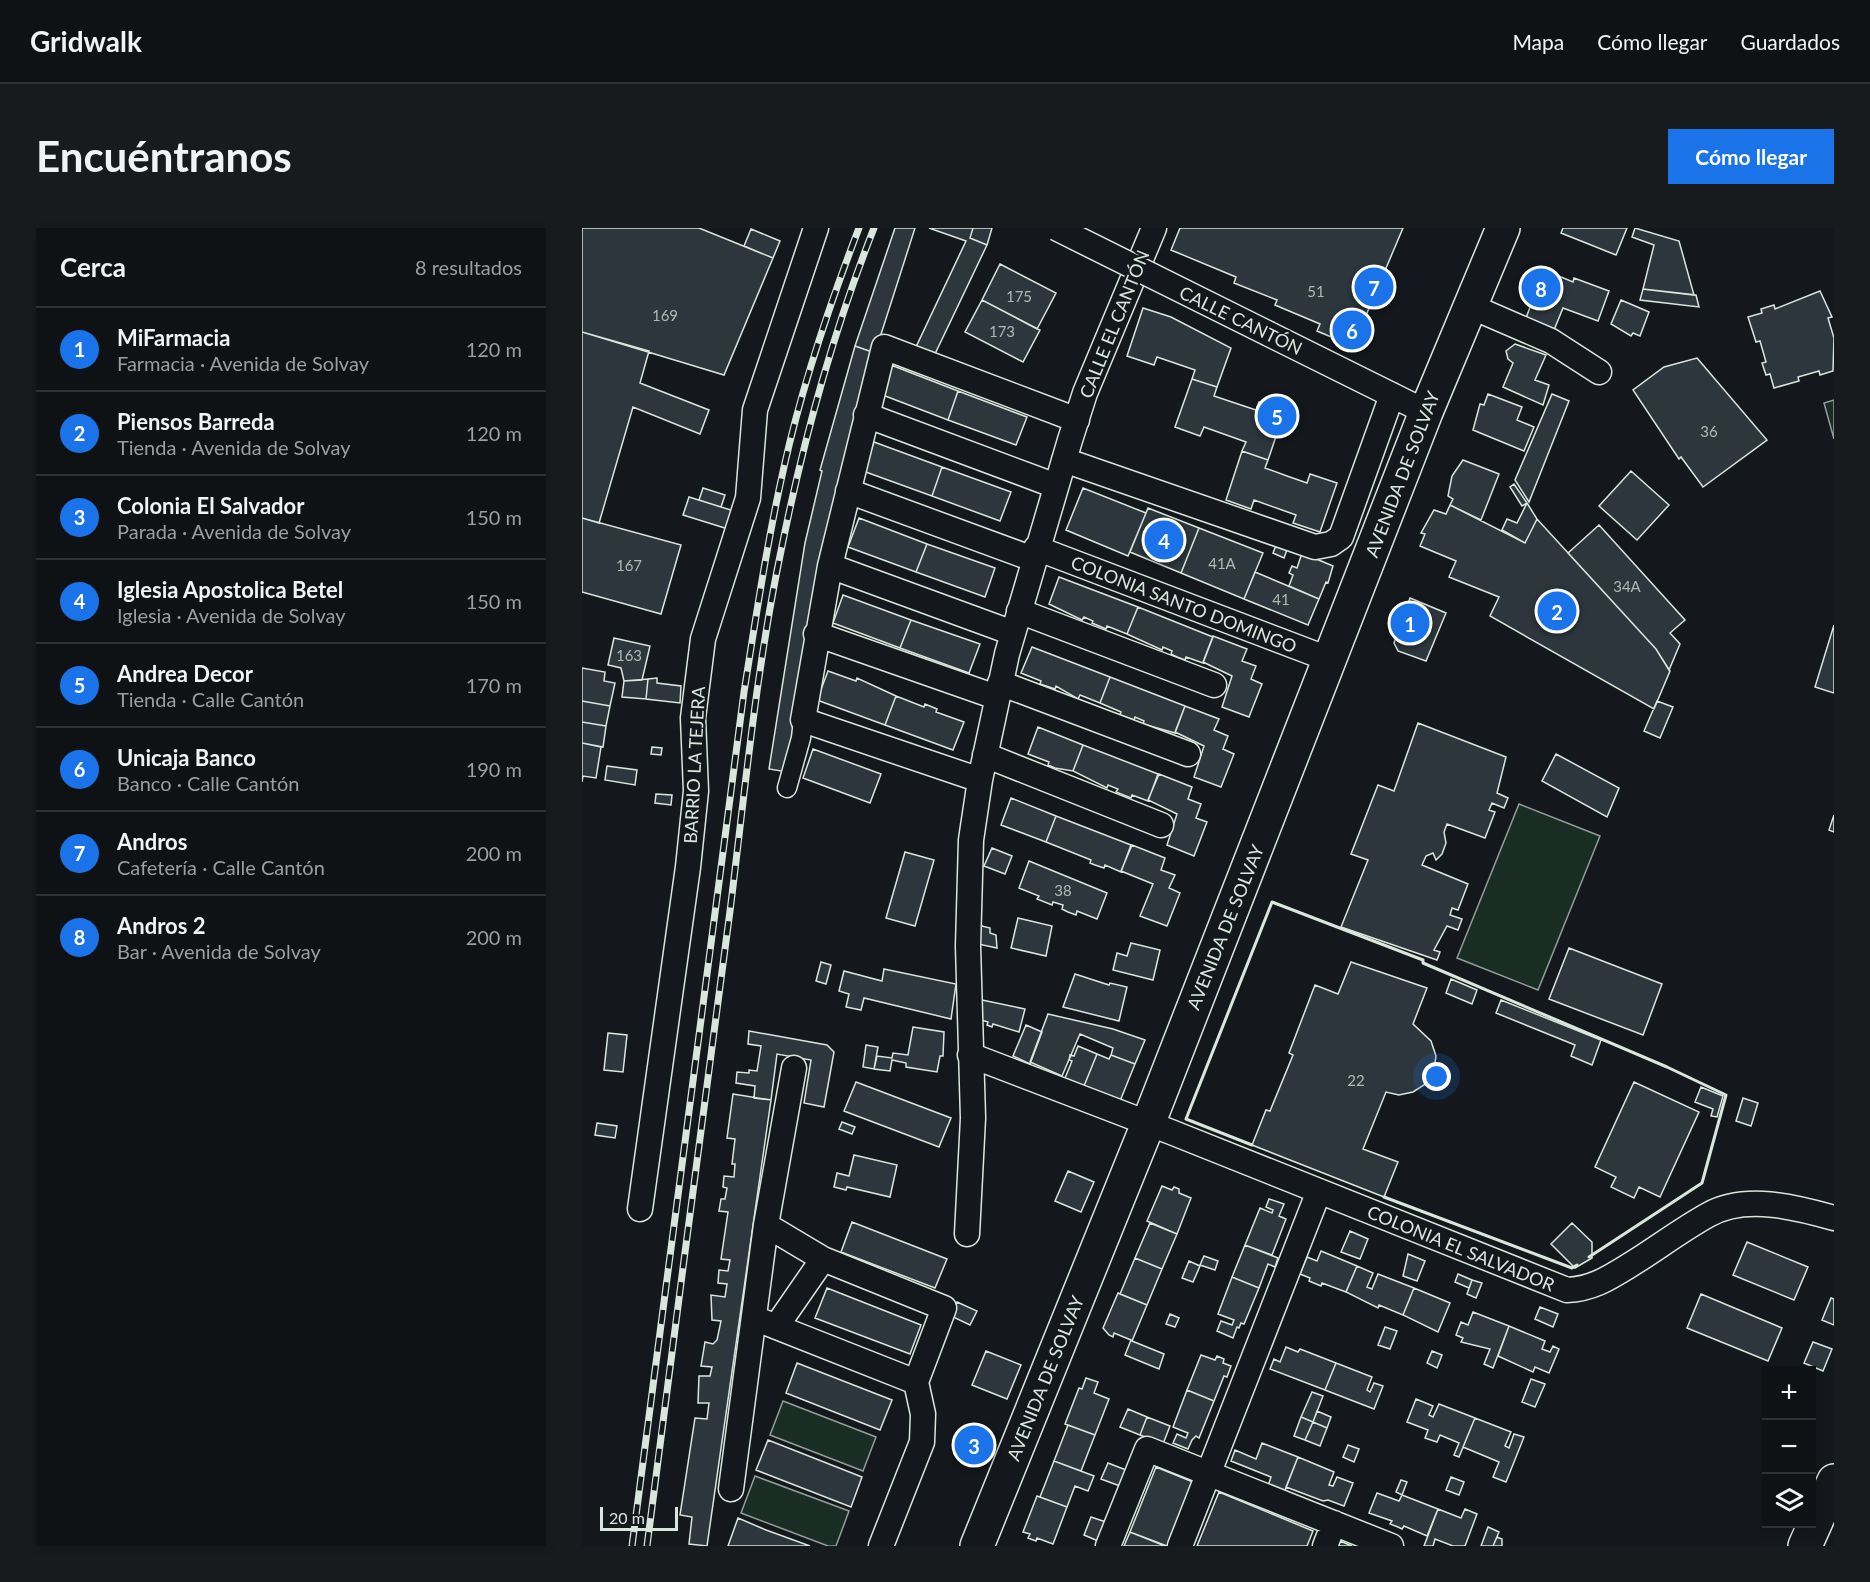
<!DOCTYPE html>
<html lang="es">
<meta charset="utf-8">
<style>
:root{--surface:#0f1215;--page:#181b1e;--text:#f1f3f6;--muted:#9b9ea0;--line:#2f3234;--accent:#1a73e8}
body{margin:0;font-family:Lato,sans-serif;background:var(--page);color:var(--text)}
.controls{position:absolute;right:18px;bottom:18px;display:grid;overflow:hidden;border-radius:0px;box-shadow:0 3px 9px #0003}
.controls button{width:54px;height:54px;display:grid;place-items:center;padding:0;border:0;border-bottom:2px solid var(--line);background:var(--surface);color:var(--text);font:30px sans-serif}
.scale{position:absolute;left:18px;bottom:15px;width:78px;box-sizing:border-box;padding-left:6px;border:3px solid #d8e6dc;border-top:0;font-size:16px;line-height:21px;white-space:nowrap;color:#d8e6dc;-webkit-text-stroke:4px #14181c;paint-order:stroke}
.you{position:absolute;left:855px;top:849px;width:21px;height:21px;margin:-15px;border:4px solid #fff;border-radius:50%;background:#1a73e8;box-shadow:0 0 0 9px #1a73e833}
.badge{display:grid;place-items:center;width:39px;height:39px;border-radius:50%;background:var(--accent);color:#fff;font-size:20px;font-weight:700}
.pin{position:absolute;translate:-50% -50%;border:3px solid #fff;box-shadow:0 2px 6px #0006}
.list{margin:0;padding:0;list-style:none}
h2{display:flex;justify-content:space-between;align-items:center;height:78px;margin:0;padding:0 24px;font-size:26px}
h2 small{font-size:20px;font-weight:400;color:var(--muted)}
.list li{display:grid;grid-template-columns:39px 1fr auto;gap:18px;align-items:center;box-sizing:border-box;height:84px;padding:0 24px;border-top:2px solid var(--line)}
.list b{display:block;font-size:22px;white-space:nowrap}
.list p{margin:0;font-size:20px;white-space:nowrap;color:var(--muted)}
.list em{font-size:20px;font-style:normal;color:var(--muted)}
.icon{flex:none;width:33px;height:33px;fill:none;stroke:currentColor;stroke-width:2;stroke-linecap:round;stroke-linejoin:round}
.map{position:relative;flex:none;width:1252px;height:1318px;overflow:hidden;border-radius:0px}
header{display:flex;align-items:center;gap:36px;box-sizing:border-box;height:84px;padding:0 30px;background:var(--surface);border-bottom:2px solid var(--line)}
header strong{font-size:28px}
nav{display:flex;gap:33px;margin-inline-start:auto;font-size:21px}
.intro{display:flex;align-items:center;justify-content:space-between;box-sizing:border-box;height:144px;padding:0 36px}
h1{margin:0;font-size:42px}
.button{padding:15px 27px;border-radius:0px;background:var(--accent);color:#fff;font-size:21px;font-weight:700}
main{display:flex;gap:36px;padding:0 36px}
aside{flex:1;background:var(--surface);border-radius:0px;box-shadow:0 3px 9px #0003}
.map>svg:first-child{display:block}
</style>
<header>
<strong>Gridwalk</strong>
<nav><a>Mapa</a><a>Cómo llegar</a><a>Guardados</a></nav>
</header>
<div class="intro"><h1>Encuéntranos</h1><a class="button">Cómo llegar</a></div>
<main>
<aside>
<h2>Cerca<small>8 resultados</small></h2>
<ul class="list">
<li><span class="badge">1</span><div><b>MiFarmacia</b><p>Farmacia · Avenida de Solvay</p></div><em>120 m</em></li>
<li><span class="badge">2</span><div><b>Piensos Barreda</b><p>Tienda · Avenida de Solvay</p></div><em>120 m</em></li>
<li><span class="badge">3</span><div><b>Colonia El Salvador</b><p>Parada · Avenida de Solvay</p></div><em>150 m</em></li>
<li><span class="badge">4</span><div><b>Iglesia Apostolica Betel</b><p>Iglesia · Avenida de Solvay</p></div><em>150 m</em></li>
<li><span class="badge">5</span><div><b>Andrea Decor</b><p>Tienda · Calle Cantón</p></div><em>170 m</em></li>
<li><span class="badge">6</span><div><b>Unicaja Banco</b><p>Banco · Calle Cantón</p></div><em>190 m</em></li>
<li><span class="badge">7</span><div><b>Andros</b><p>Cafetería · Calle Cantón</p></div><em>200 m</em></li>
<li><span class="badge">8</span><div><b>Andros 2</b><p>Bar · Avenida de Solvay</p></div><em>200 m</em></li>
</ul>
</aside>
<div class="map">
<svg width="1252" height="1318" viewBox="0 0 1252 1318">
<rect width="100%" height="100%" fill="#14181c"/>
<!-- green -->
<path fill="#1a2d24" stroke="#939e99" stroke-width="1.5" d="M1252,172V211L1242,175Z
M937,576L1018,608L956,762L875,730Z
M201,1173L294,1209L281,1243L188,1207Z
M173,1248L267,1283L254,1318H246L159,1285Z"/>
<!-- building -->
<path fill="#2c363c" stroke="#d8e6dc" stroke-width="1.5" d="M0,0H117L191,30L142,147L0,104Z
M313,0H333L293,125L273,118Z
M347,0H391L388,10L405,17L352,128L334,119L384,13Z
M391,0H410L405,17L388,10Z
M598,0H821L771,118L735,103L738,96L693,77L695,72L652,55L654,49L589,22Z
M981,0H1045L1034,27L979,5Z
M1053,0L1097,13L1112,67L1061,61L1072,17L1050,9Z
M169,1L198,13L191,30L162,18Z
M418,36L474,65L455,101L400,72Z
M962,42L991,54L992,50L1027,63L1016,93L981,80L972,102L944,90L954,63L951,62L954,54L957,55Z
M1061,61L1114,67L1117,79L1058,72Z
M1238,63L1250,89L1246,90L1252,110L1251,143L1238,147L1237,143L1216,149L1217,153L1192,160L1188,146L1184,147L1180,135L1184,134L1178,113L1174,114L1166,89L1180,85L1179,81L1192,77L1193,81Z
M400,72L458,102L441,134L383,104Z
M1039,72L1067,84L1058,108L1051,105L1049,108L1029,96Z
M561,80L589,89L649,120L635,159L610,151L613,142L575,129L572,137L545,128Z
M0,104L67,123L58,155L127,182L118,206L51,179L17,295L0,290Z
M933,116L964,127L953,152L967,157L961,177L921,159L931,135L926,131L924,123Z
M273,118L293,125L205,544L187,541L223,315L240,243L238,242Z
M1115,130L1185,212L1121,259L1099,229L1097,231L1051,162L1082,139Z
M309,137L376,163L366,192L298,166Z
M610,151L635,159L632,168L674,182L677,174L703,182L686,232L660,223L664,214L622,199L618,208L593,199Z
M376,163L445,189L434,217L366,192Z
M906,166L940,179L935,192L952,199L942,223L891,202L898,176L902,177Z
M970,166L987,173L947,274L933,252Z
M292,214L360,239L350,268L281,243Z
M660,223L686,232L683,240L705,248L725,255L728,246L755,255L738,304L711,295L714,287L672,272L669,281L644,272Z
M881,232L917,246L899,292L868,277L871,271L866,268L870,248Z
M360,239L429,264L418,293L350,268Z
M1049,243L1087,277L1055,312L1017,278Z
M932,256L945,275L940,278L928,259Z
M121,260L143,267L139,279L117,272Z
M501,260L564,285L546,328L484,302Z
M107,269L152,283L146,301L101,287Z
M945,275L955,291L943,315L920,302L925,291L935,295Z
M868,277L943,315L955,291L1074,421L1088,443L1072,481L908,388L917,369L867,349L874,333L838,318L843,306L839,305L852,282L864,286Z
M868,277L943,315L955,291L1074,421L1088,443L1072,481L908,388L917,369L867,349L874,333L838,318L843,306L839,305L852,282L864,286Z
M566,280L617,300L599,345L548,324Z
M0,290L99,317L79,386L0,364Z
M277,290L345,316L334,344L266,319Z
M1017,297L1103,392L1088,405L1098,416L1087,442L1074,421L986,325Z
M617,300L681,325L662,371L599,345Z
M695,315L706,319L702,330L691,325Z
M345,316L413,340L403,369L334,344Z
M720,325L751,338L746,355L744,354L737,371L707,358L711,347L707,345L710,338L715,340Z
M673,344L737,371L726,397L662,371Z
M477,349L556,379L545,406L525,398L524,401L510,395L511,393L502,389L500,392L467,376Z
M261,367L329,392L318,420L251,395Z
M828,370L864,385L844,433L816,423L812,415Z
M556,379L631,409L621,435L604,429L603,432L595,429L589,426L590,423L581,419L580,422L545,406Z
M329,392L398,416L387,445L318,420Z
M1252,397V465L1233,459Z
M631,408L665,421L660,433L674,438L669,451L680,456L667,489L640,479L650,448L621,434Z
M32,410L68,418L60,452L42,453L39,440L26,437Z
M450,419L528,449L518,475L498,467L496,471L474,458L473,461L458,456L459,453L439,445Z
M0,440L23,444L22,453L33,455L28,478L0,473Z
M246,443L274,453L275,450L314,468L303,497L235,472Z
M528,449L603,478L593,505L561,496L562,493L553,489L552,492L538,487L539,484L518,475Z
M75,450V455L99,458L98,475L64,471L66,451Z
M66,451L64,471L40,469L42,453Z
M314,468L342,479L343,476L355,481L354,484L382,494L371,522L303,497Z
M0,473L28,478L24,498L0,494Z
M1075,473L1091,479L1078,510L1062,503Z
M603,478L637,491L632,502L646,508L641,521L652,526L639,559L612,549L622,518L593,504Z
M0,494L24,498L21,519L0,515Z
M836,495L924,529L915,565L926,570L922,580L910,575L907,582L913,584L903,610L865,596L862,604L864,615L860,626L854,632L851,625L844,628L840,637L886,656L876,682L870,680L868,687L880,691L876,702L865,698L852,722L858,724L855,732L759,699L786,632L769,626L796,557L812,563Z
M456,499L501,517L491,543L473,540L466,537L467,534L446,526Z
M0,515L19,519L14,550L1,548L0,554Z
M501,517L576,546L566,573L550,567L549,570L534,564L536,561L526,557L525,560L491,543Z
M70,519L80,520L79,527L69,526Z
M231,521L299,546L288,575L221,550Z
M974,526L1037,560L1025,589L960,553Z
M25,538L55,542L53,557L23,552Z
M577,546L610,559L606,571L619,576L614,590L625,594L612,628L585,617L595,586L566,572Z
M74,566L90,567L89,577L73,575Z
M429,570L474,588L464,614L419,597Z
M1252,587V604L1247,602Z
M474,588L549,617L539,644L523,637L522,640L513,637L508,635L509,632L464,614Z
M550,617L583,630L579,642L593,647L587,660L598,665L585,698L558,688L571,656L539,643Z
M410,620L430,628L423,646L402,638Z
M323,624L352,632L333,698L304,690Z
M447,633L525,665L515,691L495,683L494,687L486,684L480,681L481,677L471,674L470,677L455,671L457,668L437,660Z
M436,690L470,698L464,728L429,720Z
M396,697L408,700V705L414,707L415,720L396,716Z
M549,715L578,722L571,752L531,742L535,725L545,728Z
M987,720L1080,756L1061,807L967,771Z
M239,734L249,737L244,756L234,753Z
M769,734L845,760L831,796L849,813L854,828L852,842L842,857L831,864L817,867L804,864L781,921L816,934L802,969L670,917L684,882L688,883L711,827L707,825L733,757L756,766Z
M302,741L374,756L369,791L282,770L279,782L264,779L267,766L257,763L262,743L300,753Z
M493,746L527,757L528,755L545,759L537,793L481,779Z
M869,751L895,762L890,776L864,765Z
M400,772L443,781L437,804L411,796L410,799L405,797L406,794L399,792L397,783Z
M919,772L1019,812L1010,837L989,828L993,817L914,785Z
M466,786L531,801L563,812L553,836L529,827L531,820L498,806L480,848L448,834Z
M444,797L460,804L448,836L431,828Z
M331,799L362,804L361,828H358L355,844L324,839V835L310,832L308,843L292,841L295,828L310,830L311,825L326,827Z
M167,803L245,817L252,824L242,879L222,875L229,832L195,826L189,872L172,870L173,858L154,855L155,844L167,845V842L175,843L179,818L166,816Z
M26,805L45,807L41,844L22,842Z
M284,817L296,819L292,841L281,839Z
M496,818L515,826L502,858L483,850L490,833L487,832L488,827L492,828Z
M515,826L527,831L529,827L553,836L538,873L502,858Z
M274,854L369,890L357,919L262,883Z
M1052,854L1117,884L1078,969L1057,959L1052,970L1029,959L1034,949L1013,939Z
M1052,854L1117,884L1078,969L1057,959L1052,970L1029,959L1034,949L1013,939Z
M1119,859L1141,868L1135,889L1129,888L1131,881L1113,874Z
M151,866L189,872L125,1318L107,1316L110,1289L98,1287L113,1190L125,1191L127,1175H116L117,1148H128L130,1139L119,1138L123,1114L131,1116L135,1112L139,1093L130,1092L129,1067L143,1069L145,1056L136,1055L137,1042L146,1043L148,1032L139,1031L146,984L137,983L139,971H143L145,960L141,959L142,948L152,949L153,936H150L153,911L145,910Z
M1161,870L1176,875L1169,898L1154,893Z
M260,894L273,899L270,906L257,901Z
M15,895L35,898L33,910L13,907Z
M272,927L315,937L308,969L265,959L264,962L252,959L255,945L267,948Z
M486,943L512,954L499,984L473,973Z
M580,958L590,962L592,959L597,961V965L609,970L595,1006L565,993Z
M687,971L702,976L697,988L704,991L690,1027L663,1017L678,980L690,985L691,982L684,979Z
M270,994L365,1031L353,1060L259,1024Z
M568,995L595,1006L580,1041L553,1030Z
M990,995L1010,1014V1030L993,1040L969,1016Z
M768,1003L786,1011L778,1031L759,1024Z
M1165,1014L1226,1039L1212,1072L1151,1047Z
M663,1017L696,1030L693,1039L686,1036L677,1060L650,1049Z
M739,1023L775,1038L764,1064L740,1055L739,1058L727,1053L728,1050L718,1046L725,1029L735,1033Z
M826,1026L843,1033L835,1053L821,1048Z
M622,1028L636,1033L633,1042L618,1037Z
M553,1030L580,1041L565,1077L538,1066Z
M607,1033L618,1038L611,1054L600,1050Z
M775,1038L791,1045L785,1059L790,1061L796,1046L832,1060L821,1087L797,1077L796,1080L764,1064Z
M876,1046L890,1052L887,1060L873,1054Z
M650,1049L677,1060L662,1096L659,1095L657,1100L655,1099L651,1110L635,1103L639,1093L650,1097L652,1092L636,1086Z
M890,1052L900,1055L894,1070L885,1066Z
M245,1060L339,1097L328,1126L233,1090Z
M832,1060L868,1075L856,1104L821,1087Z
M536,1065L565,1077L550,1113L582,1126L577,1141L543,1127L549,1112L532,1105L531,1109L527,1107L521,1100Z
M1119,1066L1200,1100L1186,1133L1105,1100Z
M1249,1070L1252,1071V1097L1240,1092Z
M375,1074L395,1083L388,1097L369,1088Z
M958,1079L976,1086L971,1099L953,1091Z
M891,1084L927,1098L911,1140L902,1136L908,1121L879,1114L881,1110L874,1107L879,1094L886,1097Z
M588,1086L597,1090L593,1099L584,1096Z
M927,1098L963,1113L960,1121L968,1124L971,1118L977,1121L967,1145L953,1139L951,1144L916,1128Z
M803,1099L815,1103L808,1121L796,1117Z
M1231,1114L1250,1121L1241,1143L1222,1135Z
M704,1119L716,1124L718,1121L754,1135L743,1162L688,1141L692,1131L698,1134Z
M404,1123L439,1137L425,1171L390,1157Z
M850,1123L860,1127L855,1140L845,1135Z
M619,1127L633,1132L635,1128L642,1131L641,1135L649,1138L645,1149L642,1148L632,1173L605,1162Z
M215,1135L310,1172L298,1202L204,1165Z
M754,1135L790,1149L785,1162L788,1164L792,1155L801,1158L792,1181L743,1162Z
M504,1150L516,1154L512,1165L527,1171L513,1207L483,1196L497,1160L500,1161Z
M949,1151L963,1156L953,1179L940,1174Z
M605,1162L632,1173L617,1210L614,1208L610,1212L606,1221L591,1215L595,1206L604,1210L606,1205L591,1199Z
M730,1164L741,1168L731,1194L719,1189Z
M834,1171L851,1178L847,1187L851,1189L857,1176L893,1190L877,1229L872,1227L877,1215L858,1207L855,1214L843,1210L846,1202L825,1194Z
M546,1181L565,1189L558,1207L538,1199Z
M735,1183L749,1189L745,1200L731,1194Z
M565,1189L588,1198L581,1216L558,1207Z
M719,1189L731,1194L723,1212L712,1208Z
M893,1190L929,1204L923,1218L927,1220L932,1206L942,1209L924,1254L911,1249L917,1234L881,1219Z
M731,1194L745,1200L738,1218L723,1212Z
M486,1197L513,1207L499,1243L472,1233Z
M186,1212L280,1249L269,1279L174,1242Z
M680,1215L716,1229L702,1265L686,1258L689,1249L649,1233L653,1222L674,1231Z
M766,1217L777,1221L772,1234L761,1229Z
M716,1229L752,1244L747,1257L751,1258L755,1249L771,1255L762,1278L746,1272L741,1273L704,1259Z
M472,1233L512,1248L506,1263L493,1258L485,1279L458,1269Z
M526,1235L544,1242L538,1258L519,1251Z
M574,1239L611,1254L585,1318L548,1304Z
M869,1249L882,1254L877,1267L864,1262Z
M819,1252L825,1254L820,1267L814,1264Z
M637,1264L731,1303L725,1318H615Z
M795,1265L817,1273L820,1267L856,1281L845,1308L822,1298L820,1301L816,1299L808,1296L810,1293L787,1285Z
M455,1268L485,1279L471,1316L455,1310L454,1313L446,1310L448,1306L441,1304Z
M856,1281L879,1290L883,1281L895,1286L883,1318H871L853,1311L851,1318H842Z
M509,1289L524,1294L516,1313L502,1307Z
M156,1290L184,1302L228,1318H146Z
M906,1299L917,1304L911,1318H899Z
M548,1304L583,1318H542Z
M915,1309L920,1311V1318H911Z
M758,1313L770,1318H756Z"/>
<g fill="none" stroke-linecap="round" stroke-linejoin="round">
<defs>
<path id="pedestrian" d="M205,560L219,510L221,492"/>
<path id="minor" d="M888,78L969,113L1017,144
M687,106L844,184
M284,187L474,258
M482,232L733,319L749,316L759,309L810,167
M266,263L451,331
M454,320L749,432
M248,338L431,405
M437,383L632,457
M234,406L414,469
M418,455L606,526
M403,527L579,597
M398,552L221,492L248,338L302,119L495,192
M388,827L589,904L985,1062C1010,1061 1027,1050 1048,1037C1074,1021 1099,1002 1126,987C1163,966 1213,979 1252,990
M58,981L106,639L114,563L111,490L121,411L166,270L173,182L234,0
M184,997L241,1031L362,1080L334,1154L341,1186L340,1214L299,1318
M385,1006L391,890L386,718L389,612L398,552L425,426L488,212L503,165L572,0
M172,1090L334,1154
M194,1099L241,1031
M149,1261L184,997L212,840
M526,1318L565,1221L809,1318
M598,1318L737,963
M743,1318L752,1295"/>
<path id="trunk" d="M395,1318L566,896L844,184L921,0"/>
<path id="motorway" d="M1223,1318L1252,1253"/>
</defs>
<!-- pedestrian casing -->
<use href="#pedestrian" stroke="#d8e6dc" stroke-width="21"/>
<!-- minor casing -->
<use href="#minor" stroke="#d8e6dc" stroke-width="27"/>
<!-- trunk casing -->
<use href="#trunk" stroke="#d8e6dc" stroke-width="36"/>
<!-- motorway casing -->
<use href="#motorway" stroke="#d8e6dc" stroke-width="36"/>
<!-- pedestrian -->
<use href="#pedestrian" stroke="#14181c" stroke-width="18"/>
<!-- minor -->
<use href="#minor" stroke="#14181c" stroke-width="24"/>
<!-- trunk -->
<use href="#trunk" stroke="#14181c" stroke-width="33"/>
<!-- motorway -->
<use href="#motorway" stroke="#14181c" stroke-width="33"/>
<defs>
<path id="rail" d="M50,1318L162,464C174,389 185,314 202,239C220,158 247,78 277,0
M65,1318C92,1106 120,895 148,683C163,563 174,442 199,323C221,213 251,104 292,0"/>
</defs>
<!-- rail casing -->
<use href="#rail" stroke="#d8e6dc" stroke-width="7"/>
<!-- rail -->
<use href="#rail" stroke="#14181c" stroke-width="4.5" stroke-dasharray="14" stroke-linecap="butt"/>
<defs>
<path id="minor-bridge" d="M474,0L687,106"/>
</defs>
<!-- minor-bridge casing -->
<use href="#minor-bridge" stroke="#d8e6dc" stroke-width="27" stroke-linecap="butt"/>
<!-- minor-bridge -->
<use href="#minor-bridge" stroke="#14181c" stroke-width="24"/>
<!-- wall -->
<path stroke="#d8e6dc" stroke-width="3" d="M670,917L604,891L690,674L841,732V735L1085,839L1144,867L1120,955L1007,1029
M802,969L990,1040L995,1037"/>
</g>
<g text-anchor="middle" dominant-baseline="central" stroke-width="4.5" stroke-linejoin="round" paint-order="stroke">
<!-- number labels -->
<g font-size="15" fill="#adbab4">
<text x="734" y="63">51</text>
<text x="437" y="68">175</text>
<text x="83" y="87">169</text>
<text x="420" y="103">173</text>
<text x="1127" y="203">36</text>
<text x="640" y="335">41A</text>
<text x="47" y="337">167</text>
<text x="1045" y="358">34A</text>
<text x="699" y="371">41</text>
<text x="47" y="427">163</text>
<text x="481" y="662">38</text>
<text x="774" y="852">22</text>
</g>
<!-- street labels -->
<g font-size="18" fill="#d8e6dc" stroke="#14181c">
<text transform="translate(659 92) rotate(26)">CALLE CANTÓN</text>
<text transform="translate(532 96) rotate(-68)">CALLE EL CANTÓN</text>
<text transform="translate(820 246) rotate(-69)">AVENIDA DE SOLVAY</text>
<text transform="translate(602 376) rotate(21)">COLONIA SANTO DOMINGO</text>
<text transform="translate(112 537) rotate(-87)">BARRIO LA TEJERA</text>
<text transform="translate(643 699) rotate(-68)">AVENIDA DE SOLVAY</text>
<text transform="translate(879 1020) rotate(22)">COLONIA EL SALVADOR</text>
<text transform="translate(463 1150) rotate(-68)">AVENIDA DE SOLVAY</text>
</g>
</g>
</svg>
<div class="controls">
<button>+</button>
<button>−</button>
<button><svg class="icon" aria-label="layers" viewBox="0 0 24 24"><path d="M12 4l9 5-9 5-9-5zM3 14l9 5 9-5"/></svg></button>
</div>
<div class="scale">20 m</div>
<div class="you"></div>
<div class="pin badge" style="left:828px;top:395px">1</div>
<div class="pin badge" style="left:975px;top:383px">2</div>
<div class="pin badge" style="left:392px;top:1217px">3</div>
<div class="pin badge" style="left:582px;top:312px">4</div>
<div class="pin badge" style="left:695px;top:188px">5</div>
<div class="pin badge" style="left:770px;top:102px">6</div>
<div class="pin badge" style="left:792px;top:59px">7</div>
<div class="pin badge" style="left:959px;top:60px">8</div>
</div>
</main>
